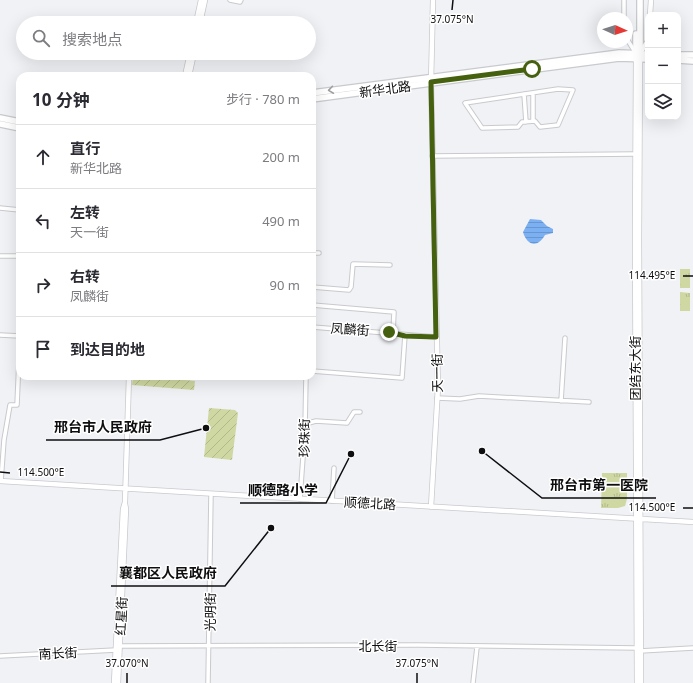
<!DOCTYPE html>
<html lang="zh">
<meta charset="utf-8">
<style>
:root{--surface:#fff;--page:#f2f2f3;--text:#2b2b33;--muted:#7c7c81;--line:#e1e1e2}
body{margin:0;font-family:"Noto Sans","Noto Sans SC",sans-serif;background:var(--page);color:var(--text)}
.controls{position:absolute;right:12px;top:12px;display:grid;overflow:hidden;border-radius:8px;box-shadow:0 4px 16px #0002}
.controls button{width:36px;height:36px;display:grid;place-items:center;padding:0;border:0;border-bottom:1px solid var(--line);background:var(--surface);color:var(--text);font:20px sans-serif}
.compass{position:absolute;left:597px;top:12px;width:36px;height:36px;border-radius:50%;background:var(--surface);box-shadow:0 4px 16px #0002;rotate:93deg}
.stop{position:absolute;width:12px;height:12px;margin:-9px;border:3px solid #45600f;border-radius:50%;background:#fff}
.stop.end{background:#45600f;border-color:#fff;box-shadow:0 1px 4px #0008}
.list{margin:0;padding:0;list-style:none}
h2{display:flex;justify-content:space-between;align-items:center;height:52px;margin:0;padding:0 16px;font-size:17px}
h2 small{font-size:13px;font-weight:400;color:var(--muted)}
.list li{display:grid;grid-template-columns:26px 1fr auto;gap:12px;align-items:center;box-sizing:border-box;height:64px;padding:0 16px;border-top:1px solid var(--line)}
.list b{display:block;font-size:15px;white-space:nowrap}
.list p{margin:0;font-size:13px;white-space:nowrap;color:var(--muted)}
.list em{font-size:13px;font-style:normal;color:var(--muted)}
.icon{flex:none;width:22px;height:22px;fill:none;stroke:currentColor;stroke-width:2;stroke-linecap:round;stroke-linejoin:round}
.map{position:relative;flex:none;width:693px;height:683px;overflow:hidden}
.search{position:absolute;background:var(--surface);box-shadow:0 4px 16px #0002;left:16px;top:16px;width:300px;height:44px;display:flex;align-items:center;gap:10px;box-sizing:border-box;padding:0 14px;border-radius:22px;color:var(--muted);font-size:15px}
.panel{position:absolute;background:var(--surface);box-shadow:0 4px 16px #0002;left:16px;top:72px;width:300px;height:308px;border-radius:12px}
.map>svg:first-child{display:block}
</style>
<div class="map">
<svg width="693" height="683" viewBox="0 0 693 683">
<defs>
<pattern id="grass-tufts" width="24" height="20" patternUnits="userSpaceOnUse"><rect width="24" height="20" fill="#cfd8a2"/><path d="M3 7l-1-3M5 7V3M7 7l1-3M15 17l-1-3M17 17v-4M19 17l1-3" fill="none" stroke="#b1b88a"/></pattern>
<pattern id="garden-furrows" width="10" height="10" patternUnits="userSpaceOnUse"><rect width="10" height="10" fill="#cfd8a2"/><path d="M-1 1l2-2M0 10L10 0M9 11l2-2" fill="none" stroke="#b1b88a"/></pattern>
<pattern id="water-rules" width="6" height="5" patternUnits="userSpaceOnUse"><rect width="6" height="5" fill="#7bb0f2"/><path d="M0 2.5h6" fill="none" stroke="#6996ce"/></pattern>
</defs>
<rect width="100%" height="100%" fill="#f1f2f6"/>
<!-- grass -->
<path fill="url(#grass-tufts)" d="M680,269H690V288H680Z
M680,292L690,293V311H680Z
M602,473H627V499L625,506L618,508H601Z"/>
<!-- garden -->
<path fill="url(#garden-furrows)" d="M133,376H185V380L195,381L194,390L132,385Z
M209,408L235,410L238,413L232,460L204,457Z"/>
<!-- water -->
<path fill="url(#water-rules)" d="M530,219L541,220L547,226L553,229V233L545,235C538,248 527,246 523,232Z"/>
<g fill="none" stroke-linecap="round" stroke-linejoin="round">
<defs>
<path id="street" d="M230,0L240,2L241,0
M624,18V0
M627,39L635,52
M558,89L573,90L558,125L540,127L535,121L522,122L518,127L482,128L465,103Z
M533,93V121
M524,94L526,122
M432,156L635,154
M0,208L20,210
M312,253H319
M0,256H20
M312,287L349,290L351,287L353,264L390,265
M312,305L394,312L393,333
M312,327L436,337
M0,335L20,336
M312,371L402,378L405,335
M437,398L460,399L479,396L589,402
M561,401L565,338
M305,424L316,421L347,423L354,412H360
M1,481L4,440L10,405H17L20,336
M300,499L305,429L306,376
M332,501L334,468
M120,646L418,645L636,648
M640,651L693,648
M0,656L116,650
M208,683L211,494
M473,683L477,647"/>
<path id="secondary" d="M650,15L651,0
M196,23L201,0
M200,23L205,0
M640,53L648,41
M636,59L635,239L637,683
M640,59L639,239L641,683
M185,76L190,53
M189,76L194,53
M0,481L693,522
M431,507L438,387L431,82L433,0
M114,683L123,509L125,502L129,376
M118,683L126,509L125,504"/>
<path id="primary" d="M640,0V56
M678,55H693
M636,56V34
M678,60L693,61
M312,93L619,53L648,54
M312,99L619,58L648,59
M0,118L20,122
M0,124L20,128"/>
</defs>
<!-- street casing -->
<use href="#street" stroke="#c9cace" stroke-width="5.5"/>
<!-- secondary casing -->
<use href="#secondary" stroke="#c9cace" stroke-width="6"/>
<!-- primary casing -->
<use href="#primary" stroke="#c9cace" stroke-width="8"/>
<!-- street -->
<use href="#street" stroke="#fff" stroke-width="3.5"/>
<!-- secondary -->
<use href="#secondary" stroke="#fff" stroke-width="4.5"/>
<!-- primary -->
<use href="#primary" stroke="#fff" stroke-width="5.5"/>
</g>
<!-- one-way arrows -->
<defs><path id="oneway-chevron" d="M-2-3.5L2.5 0L-2 3.5" fill="none" stroke-width="1.6" stroke-linecap="round" stroke-linejoin="round"/></defs>
<use stroke="#9f9f9f" href="#oneway-chevron" transform="translate(331 90) rotate(172)"/>
<g fill="none" stroke-linecap="round" stroke-linejoin="round">
<!-- route -->
<path stroke="#45600f" stroke-width="5" d="M389,332L405,336L436,337L431,82L532,69"/>
</g>
<!-- ticks -->
<path fill="none" stroke="#0e0e10" stroke-width="1.5" d="M452,10L453,0M683,276H693M0,472L10,473M683,508H693M127,683V673M417,683V673"/>
<g text-anchor="middle" dominant-baseline="central" stroke-width="3" stroke-linejoin="round" paint-order="stroke">
<!-- street labels -->
<g font-size="13" fill="#0e0e10" stroke="#fff">
<text transform="translate(385 89) rotate(-8)">新华北路</text>
<text transform="translate(350 329) rotate(4)">凤麟街</text>
<text transform="translate(635 368) rotate(-90)">团结东大街</text>
<text transform="translate(437 373) rotate(-91)">天一街</text>
<text transform="translate(304 438) rotate(-89)">珍珠街</text>
<text transform="translate(370 503) rotate(3)">顺德北路</text>
<text transform="translate(210 612) rotate(-89)">光明街</text>
<text transform="translate(121 616) rotate(-87)">红星街</text>
<text x="378" y="646">北长街</text>
<text transform="translate(58 653) rotate(-3)">南长街</text>
</g>
</g>
<g font-size="10" text-anchor="middle" fill="#0e0e10" stroke="#fff" stroke-width="3" stroke-linejoin="round" paint-order="stroke">
<text x="452" y="23">37.075°N</text>
<text x="652" y="279">114.495°E</text>
<text x="41" y="476">114.500°E</text>
<text x="652" y="511">114.500°E</text>
<text x="127" y="667">37.070°N</text>
<text x="417" y="667">37.075°N</text>
</g>
<!-- callouts -->
<path fill="none" stroke="#0e0e10" stroke-width="1.5" d="M206 428L160 440H46M482 451L542 498H656M351 454L326 503H240M271 528L225 586H111"/>
<g fill="#0e0e10" stroke="#fff" stroke-width="1.5">
<circle cx="206" cy="428" r="4"/>
<circle cx="482" cy="451" r="4"/>
<circle cx="351" cy="454" r="4"/>
<circle cx="271" cy="528" r="4"/>
</g>
<g font-size="14" text-anchor="middle" font-weight="bold" fill="#0e0e10" stroke="#fff" stroke-width="3" stroke-linejoin="round" paint-order="stroke">
<text x="103" y="432">邢台市人民政府</text>
<text x="599" y="490">邢台市第一医院</text>
<text x="283" y="495">顺德路小学</text>
<text x="168" y="578">襄都区人民政府</text>
</g>
</svg>
<div class="controls">
<button>+</button>
<button>−</button>
<button><svg class="icon" aria-label="layers" viewBox="0 0 24 24"><path d="M12 4l9 5-9 5-9-5zM3 14l9 5 9-5"/></svg></button>
</div>
<svg class="compass" viewBox="-18 -18 36 36"><path d="M0-13l5 13h-10z" fill="#e53935"/><path d="M0 13l5-13h-10z" fill="#7c7c81"/></svg>
<div class="stop" style="left:532px;top:69px"></div>
<div class="stop end" style="left:389px;top:332px"></div>
<div class="search"><svg class="icon" aria-label="search" viewBox="0 0 24 24"><circle cx="10" cy="10" r="6"/><path d="M15 15l6 6"/></svg>搜索地点</div>
<section class="panel">
<h2>10 分钟<small>步行 · 780 m</small></h2>
<ul class="list">
<li><svg class="icon" aria-label="ahead" viewBox="0 0 24 24"><path d="M12 20V5M6 11l6-6 6 6"/></svg><div><b>直行</b><p>新华北路</p></div><em>200 m</em></li>
<li><svg class="icon" aria-label="left" viewBox="0 0 24 24"><path d="M17 20v-9H6M10 6l-5 5 5 5"/></svg><div><b>左转</b><p>天一街</p></div><em>490 m</em></li>
<li><svg class="icon" aria-label="right" viewBox="0 0 24 24"><path d="M7 20v-9h11M14 6l5 5-5 5"/></svg><div><b>右转</b><p>凤麟街</p></div><em>90 m</em></li>
<li><svg class="icon" aria-label="arrive" viewBox="0 0 24 24"><path d="M6 21V4h12l-3 4 3 4H6"/></svg><div><b>到达目的地</b></div></li>
</ul>
</section>
</div>
